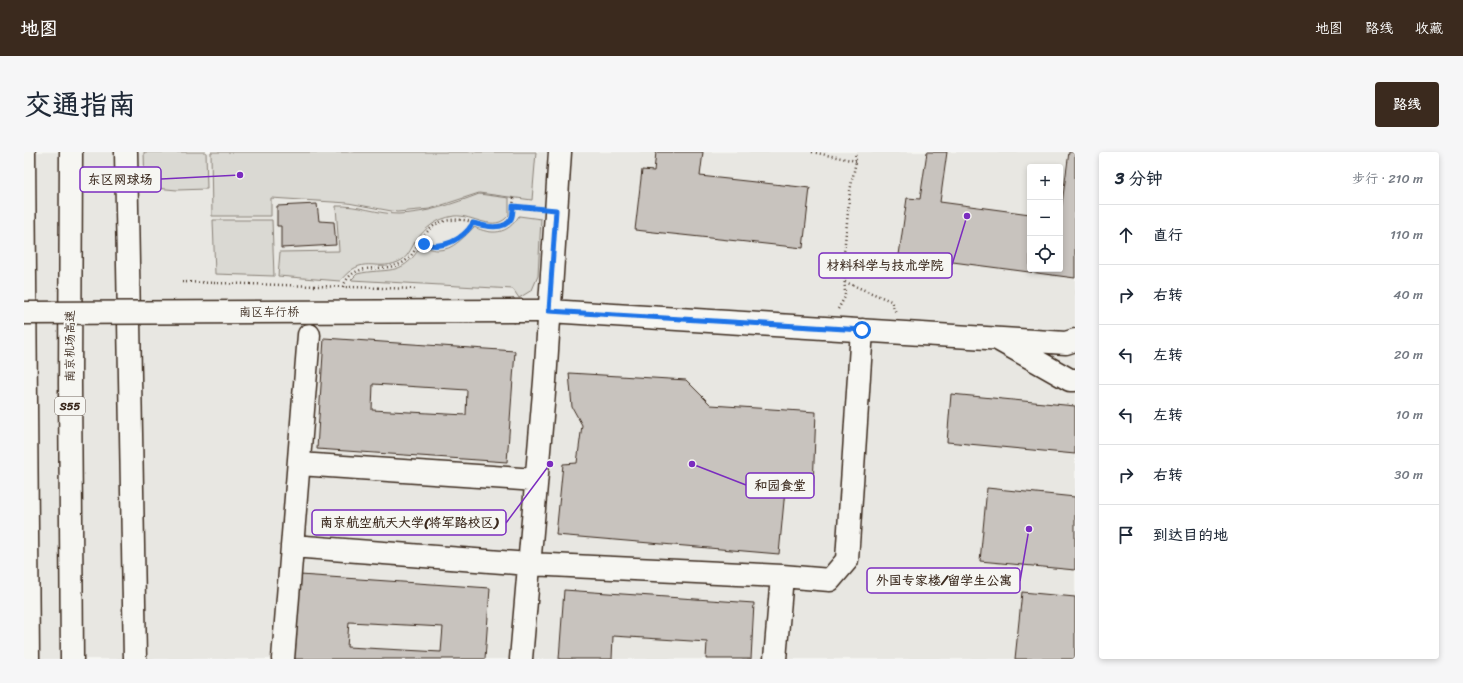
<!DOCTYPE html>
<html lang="zh">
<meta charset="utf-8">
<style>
:root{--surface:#fff;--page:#f6f6f7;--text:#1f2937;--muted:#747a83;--line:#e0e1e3;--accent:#3b2a1e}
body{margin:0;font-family:Sriracha,"LXGW WenKai TC",sans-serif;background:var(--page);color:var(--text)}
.controls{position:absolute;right:12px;top:12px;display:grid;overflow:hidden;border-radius:4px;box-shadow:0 2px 6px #0003}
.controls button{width:36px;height:36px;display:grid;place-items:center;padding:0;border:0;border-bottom:1px solid var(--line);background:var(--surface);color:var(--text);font:20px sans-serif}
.stop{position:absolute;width:12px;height:12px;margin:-9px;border:3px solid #1a73e8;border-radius:50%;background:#fff}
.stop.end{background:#1a73e8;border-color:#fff;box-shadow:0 1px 4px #0008}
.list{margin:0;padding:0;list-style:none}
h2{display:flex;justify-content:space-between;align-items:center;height:52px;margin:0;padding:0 16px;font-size:17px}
h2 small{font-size:13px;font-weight:400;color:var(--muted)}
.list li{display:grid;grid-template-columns:26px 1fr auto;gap:12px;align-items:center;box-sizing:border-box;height:60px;padding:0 16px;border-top:1px solid var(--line)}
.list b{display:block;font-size:15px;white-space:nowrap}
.list em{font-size:13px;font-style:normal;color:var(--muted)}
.icon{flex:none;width:22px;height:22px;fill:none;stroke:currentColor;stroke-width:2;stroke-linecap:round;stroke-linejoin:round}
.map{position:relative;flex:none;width:1051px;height:507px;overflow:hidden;border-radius:4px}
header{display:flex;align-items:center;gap:24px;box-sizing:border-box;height:56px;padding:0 20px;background:var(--accent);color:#fff}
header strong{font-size:19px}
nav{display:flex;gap:22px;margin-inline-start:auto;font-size:14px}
.intro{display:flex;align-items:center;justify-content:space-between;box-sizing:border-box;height:96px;padding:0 24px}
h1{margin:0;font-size:28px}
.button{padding:10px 18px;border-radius:4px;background:var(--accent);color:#fff;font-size:14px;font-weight:700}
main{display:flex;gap:24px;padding:0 24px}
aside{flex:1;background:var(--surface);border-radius:4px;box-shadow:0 2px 6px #0003}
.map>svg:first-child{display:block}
</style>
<header>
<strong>地图</strong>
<nav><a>地图</a><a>路线</a><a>收藏</a></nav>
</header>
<div class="intro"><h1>交通指南</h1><a class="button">路线</a></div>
<main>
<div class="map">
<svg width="1051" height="507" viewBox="0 0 1051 507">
<rect width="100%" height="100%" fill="#f6f6f2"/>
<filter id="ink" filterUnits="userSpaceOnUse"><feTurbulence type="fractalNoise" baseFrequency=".025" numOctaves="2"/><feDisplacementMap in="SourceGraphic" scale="8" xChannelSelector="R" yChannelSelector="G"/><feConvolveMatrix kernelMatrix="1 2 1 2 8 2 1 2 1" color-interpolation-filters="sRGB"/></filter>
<g filter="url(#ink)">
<!-- built -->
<path fill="#e8e7e2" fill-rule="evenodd" d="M0,0H1051V507H0ZM1006,15H1036V117H1006Z"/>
<!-- green -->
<path fill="#dad9d3" stroke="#8a8278" d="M120,0H182L183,37L153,38L121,35Z
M187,0H512L508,48L455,41L406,57L373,60L324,51L247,46V64H188Z
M455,42L485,46V63C470,82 449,62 430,64C412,67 402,75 391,90C386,98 384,106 374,110C350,120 339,101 316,129L254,124L256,100L315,99L312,54C334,53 354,62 374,62C403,61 429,52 455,42Z
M495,64L517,67L514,124L508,138L495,146L489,137L327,128L333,122C362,115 378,126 396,95C403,94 407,98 414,98C430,98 439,85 450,75C468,83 483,83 495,64Z
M189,68H248L250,124L191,122Z"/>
<!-- building -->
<path fill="#c8c3be" stroke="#3b2a1e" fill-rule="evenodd" d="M632,0H679L676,24L786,36L779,96L611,78L618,18L630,19Z
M903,0H923L916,50L1006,62V117H1036V66L1045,0H1051V126L875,103L883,46L896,47Z
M293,52L295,69L310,70L312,93L257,96V74H253V54Z
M300,186L491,199L483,310L293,297ZM349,232L443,238L442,263L348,258Z
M545,221L662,228L687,253L792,260L789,334L761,338L755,402L532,383L539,312L553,311L558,273L548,255Z
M927,242L1051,254V302L923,290Z
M963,336L1051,345V418L956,409Z
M276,423L466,436L461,507H270ZM325,470L419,475L417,500L323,495Z
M540,438L730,451L727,507H682L683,490L589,484L588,507H535Z
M998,440L1051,445V507H991Z"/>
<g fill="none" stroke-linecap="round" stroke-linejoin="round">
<defs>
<path id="minor" d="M491,159H525L1042,191L1051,188
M977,189L1046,228H1051
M275,312L512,328
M268,394L505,412L758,424L751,507
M758,424L806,428L823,408L838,178
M259,507L285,183
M497,507L521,229L536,0"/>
<path id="highway" d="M0,0L4,507
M47,0L46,232L48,507
M102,0L111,507"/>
</defs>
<!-- minor casing -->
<use href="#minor" stroke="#3b2a1e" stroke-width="25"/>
<!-- highway casing -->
<use href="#highway" stroke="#3b2a1e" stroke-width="25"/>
<!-- path -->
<path stroke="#3b2a1e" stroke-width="2.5" stroke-dasharray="1 3" stroke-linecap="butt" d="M788,0L832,9
M490,46L489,54L513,57
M395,90C416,98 437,90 449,71
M158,130L393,137
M821,130L867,149L872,161
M319,135C330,107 356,122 378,111C394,103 396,78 417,70C424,68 432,67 439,68C453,70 463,78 477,73C481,72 485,70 487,66C489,63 489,58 489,54
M814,157L821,145L820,101L826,39L832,9L831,0"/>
<!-- minor -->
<use href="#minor" stroke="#f6f6f2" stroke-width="22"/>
<!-- highway -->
<use href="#highway" stroke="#f6f6f2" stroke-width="22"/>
<defs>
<path id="minor-bridge" d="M0,161L491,159"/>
</defs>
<!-- minor-bridge casing -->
<use href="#minor-bridge" stroke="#3b2a1e" stroke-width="25" stroke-linecap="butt"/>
<!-- minor-bridge -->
<use href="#minor-bridge" stroke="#f6f6f2" stroke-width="22"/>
</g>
</g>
<g fill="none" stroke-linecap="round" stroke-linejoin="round" filter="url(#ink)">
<!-- route -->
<path stroke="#1a73e8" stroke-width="5" d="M400,92C420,97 438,88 449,71C459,74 480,79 487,67C489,64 489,58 489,54L532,58L525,159L838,178"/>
</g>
<g text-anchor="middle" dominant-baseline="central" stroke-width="4" stroke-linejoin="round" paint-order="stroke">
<!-- shield labels -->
<rect fill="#f6f6f2" stroke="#73675e" stroke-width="1" x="31" y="245" width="30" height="18" rx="3"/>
<g font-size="11" font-weight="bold" fill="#3b2a1e">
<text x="46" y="254">S55</text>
</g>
<!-- street labels -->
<g font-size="12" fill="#3b2a1e" stroke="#f6f6f2">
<text x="245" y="160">南区车行桥</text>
<text transform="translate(46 194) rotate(-90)">南京机场高速</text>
</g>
</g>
<!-- callouts -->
<path fill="none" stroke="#7b2cbf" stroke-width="1.5" d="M216 23L137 27M943 64L928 113M668 312L722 333M526 312L482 371M1005 377L996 429"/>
<g fill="#7b2cbf" stroke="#f6f6f2" stroke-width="1.5">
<circle cx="216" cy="23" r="4"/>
<circle cx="943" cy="64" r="4"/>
<circle cx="668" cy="312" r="4"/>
<circle cx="526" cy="312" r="4"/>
<circle cx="1005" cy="377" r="4"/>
</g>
<g fill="#f6f6f2" stroke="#7b2cbf" stroke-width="1.5">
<rect x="56" y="15" width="81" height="25" rx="4"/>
<rect x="795" y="101" width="133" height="25" rx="4"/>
<rect x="722" y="321" width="68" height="25" rx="4"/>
<rect x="288" y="358" width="194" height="25" rx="4"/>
<rect x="843" y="416" width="153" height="25" rx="4"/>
</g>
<g font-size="13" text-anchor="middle" font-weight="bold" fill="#3b2a1e">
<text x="96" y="32">东区网球场</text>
<text x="861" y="118">材料科学与技术学院</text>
<text x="756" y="338">和园食堂</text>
<text x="385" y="375">南京航空航天大学(将军路校区)</text>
<text x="920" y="433">外国专家楼/留学生公寓</text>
</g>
</svg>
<div class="controls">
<button>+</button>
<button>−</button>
<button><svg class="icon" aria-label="locate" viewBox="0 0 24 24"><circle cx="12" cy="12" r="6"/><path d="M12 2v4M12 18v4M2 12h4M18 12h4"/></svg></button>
</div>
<div class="stop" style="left:838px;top:178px"></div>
<div class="stop end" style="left:400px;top:92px"></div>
</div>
<aside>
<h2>3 分钟<small>步行 · 210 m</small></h2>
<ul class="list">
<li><svg class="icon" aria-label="ahead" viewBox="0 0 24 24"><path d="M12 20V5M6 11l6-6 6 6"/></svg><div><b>直行</b></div><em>110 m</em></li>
<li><svg class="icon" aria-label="right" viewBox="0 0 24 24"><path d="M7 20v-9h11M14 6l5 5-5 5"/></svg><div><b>右转</b></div><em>40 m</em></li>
<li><svg class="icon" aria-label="left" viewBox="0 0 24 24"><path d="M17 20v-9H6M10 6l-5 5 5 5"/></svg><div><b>左转</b></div><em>20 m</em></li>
<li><svg class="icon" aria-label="left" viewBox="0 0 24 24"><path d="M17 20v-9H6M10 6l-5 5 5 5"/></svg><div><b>左转</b></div><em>10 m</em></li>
<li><svg class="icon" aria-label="right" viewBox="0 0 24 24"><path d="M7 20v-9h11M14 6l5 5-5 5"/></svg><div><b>右转</b></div><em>30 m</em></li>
<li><svg class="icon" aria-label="arrive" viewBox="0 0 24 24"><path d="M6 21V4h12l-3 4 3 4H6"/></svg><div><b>到达目的地</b></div></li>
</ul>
</aside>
</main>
